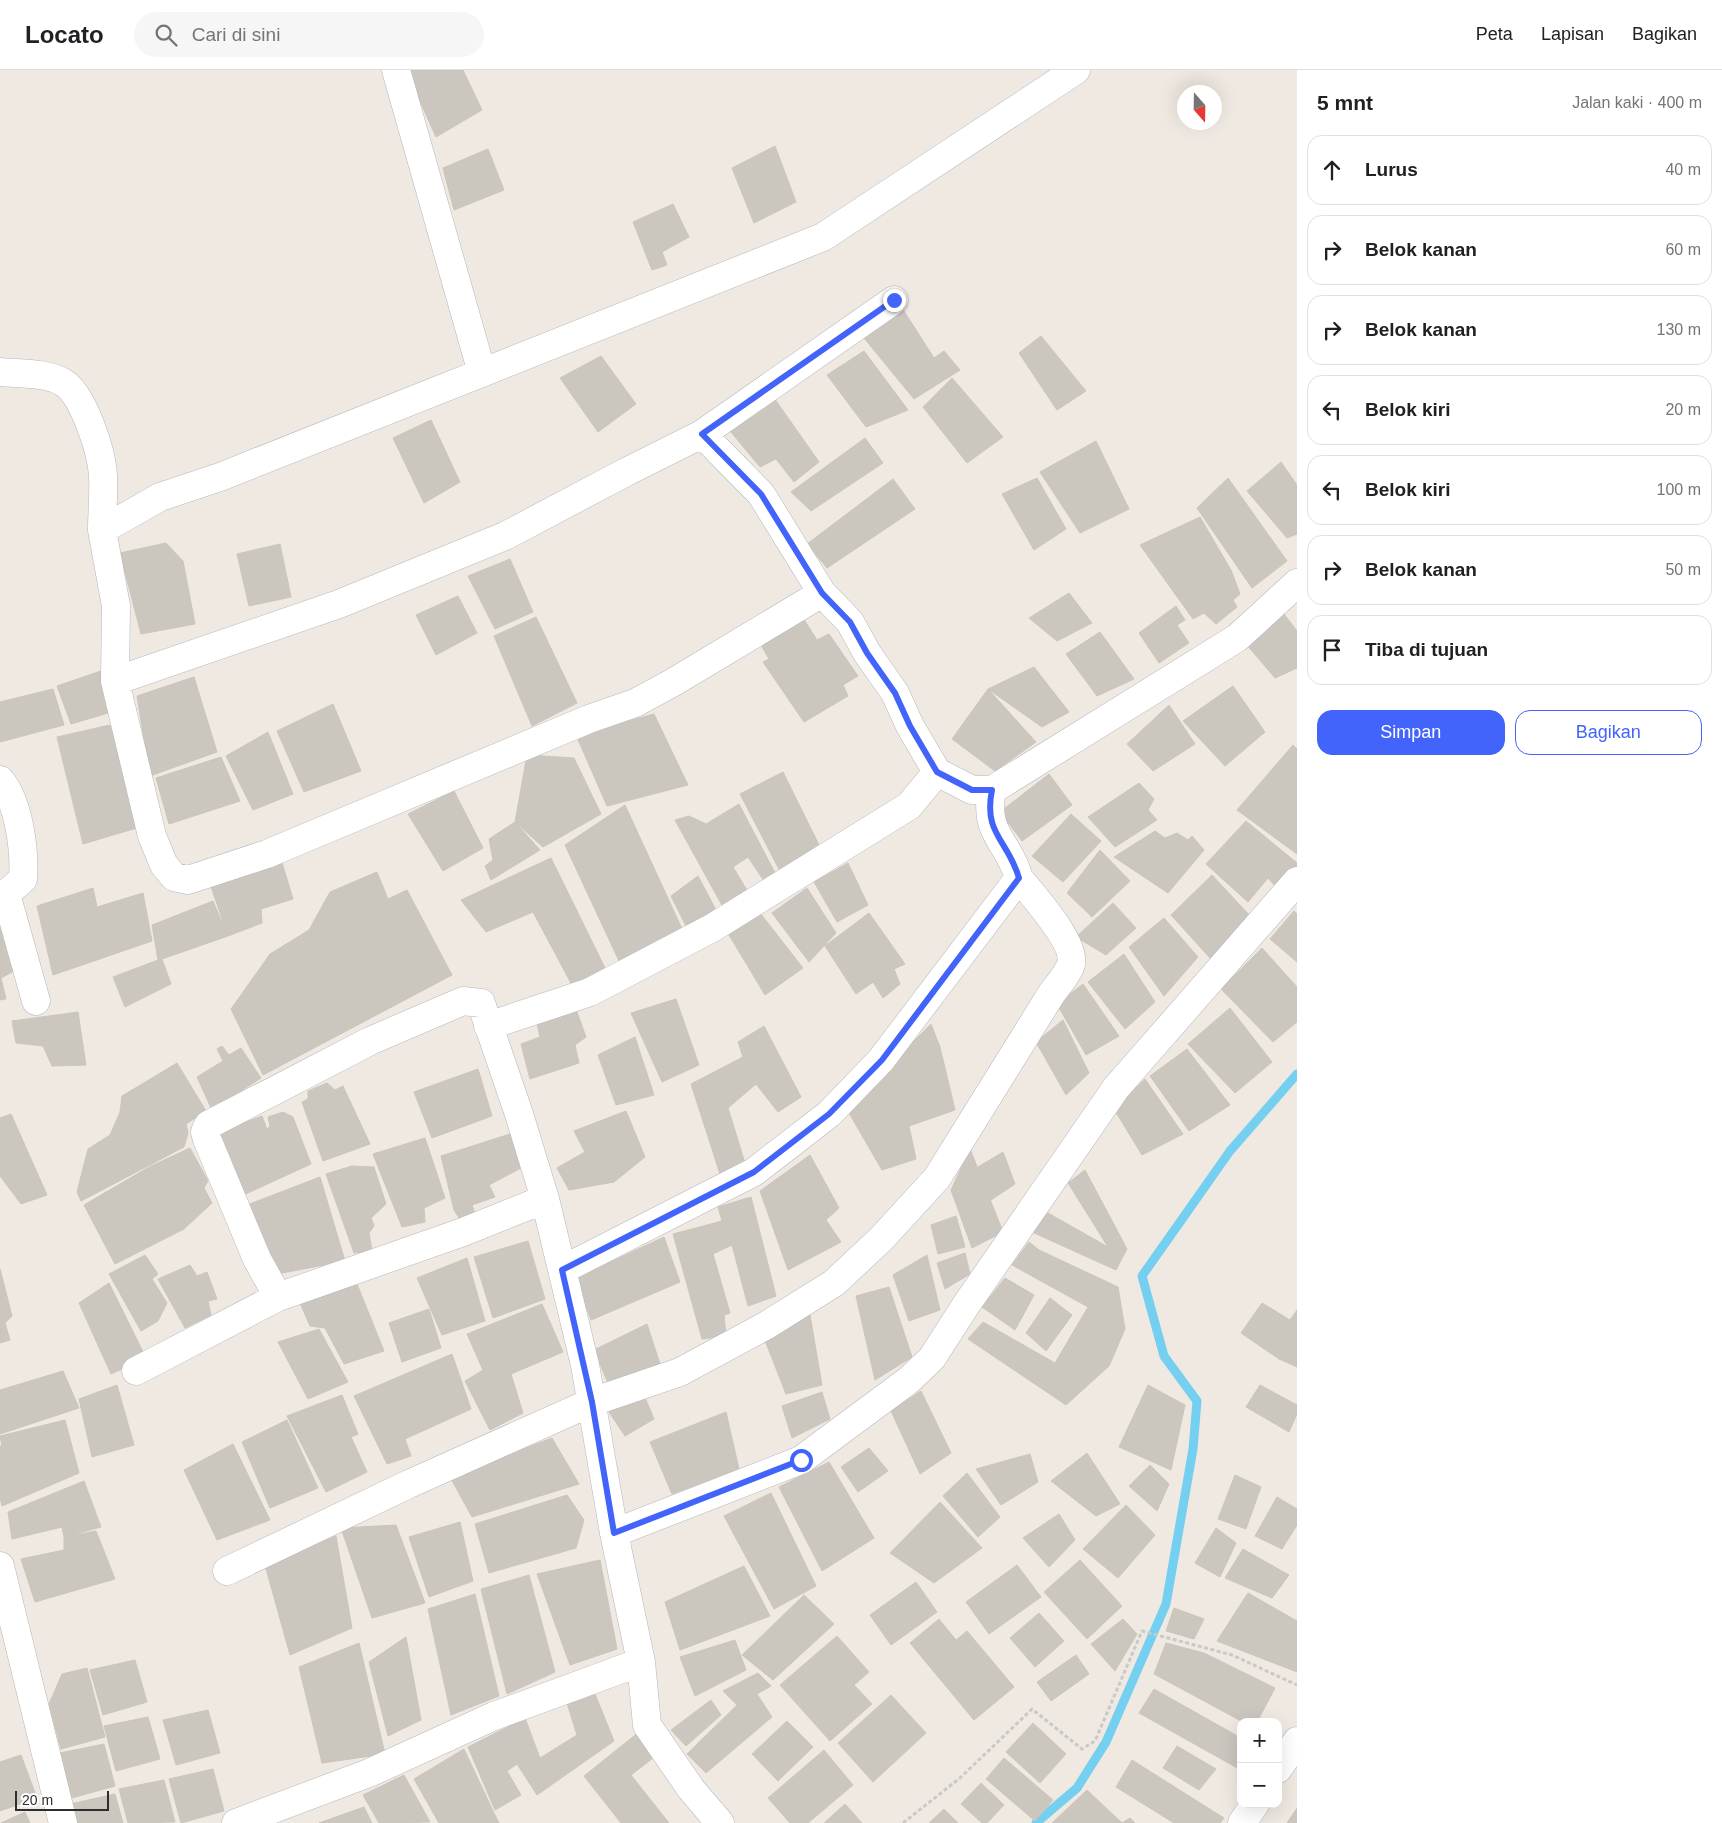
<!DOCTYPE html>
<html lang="id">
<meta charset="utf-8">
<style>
:root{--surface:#fff;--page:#f6f6f6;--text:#202124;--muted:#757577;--line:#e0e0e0;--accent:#4264fb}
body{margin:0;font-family:Arial,sans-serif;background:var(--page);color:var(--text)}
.controls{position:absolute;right:15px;bottom:15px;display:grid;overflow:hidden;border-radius:10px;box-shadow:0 5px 20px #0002}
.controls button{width:45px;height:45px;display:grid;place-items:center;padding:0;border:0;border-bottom:1px solid var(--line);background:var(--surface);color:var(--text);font:25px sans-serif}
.compass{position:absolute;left:1177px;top:15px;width:45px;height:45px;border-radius:50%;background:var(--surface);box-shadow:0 5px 20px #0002;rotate:160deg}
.scale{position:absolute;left:15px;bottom:12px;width:94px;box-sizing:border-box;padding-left:5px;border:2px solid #2e2e2e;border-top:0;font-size:14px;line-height:18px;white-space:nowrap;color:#2e2e2e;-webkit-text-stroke:4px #fff;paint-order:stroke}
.stop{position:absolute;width:15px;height:15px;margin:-11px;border:4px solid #4264fb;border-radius:50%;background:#fff}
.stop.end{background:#4264fb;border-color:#fff;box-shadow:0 1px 5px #0008}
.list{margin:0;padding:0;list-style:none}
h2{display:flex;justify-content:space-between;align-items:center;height:65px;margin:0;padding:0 20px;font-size:21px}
h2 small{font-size:16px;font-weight:400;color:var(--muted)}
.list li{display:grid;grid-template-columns:32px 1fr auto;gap:15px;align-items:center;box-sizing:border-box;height:70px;margin:0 10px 10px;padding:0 10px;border:1px solid var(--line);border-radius:15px}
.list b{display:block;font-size:19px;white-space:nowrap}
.list em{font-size:16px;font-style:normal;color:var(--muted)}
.actions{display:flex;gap:10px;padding:15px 20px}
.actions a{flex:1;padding:11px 0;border:1px solid var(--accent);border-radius:15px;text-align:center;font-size:18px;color:var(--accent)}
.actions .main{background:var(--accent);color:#fff}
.icon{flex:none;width:28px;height:28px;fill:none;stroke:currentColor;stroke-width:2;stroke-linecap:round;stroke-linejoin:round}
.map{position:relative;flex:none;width:1297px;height:1753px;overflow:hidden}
header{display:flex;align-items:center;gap:30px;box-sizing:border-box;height:70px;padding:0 25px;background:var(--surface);border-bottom:1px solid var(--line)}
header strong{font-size:24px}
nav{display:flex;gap:28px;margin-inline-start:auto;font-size:18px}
.search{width:350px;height:45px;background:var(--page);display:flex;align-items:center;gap:12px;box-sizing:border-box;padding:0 18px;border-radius:28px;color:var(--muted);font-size:19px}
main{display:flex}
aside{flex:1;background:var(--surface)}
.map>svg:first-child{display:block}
</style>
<header>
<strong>Locato</strong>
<div class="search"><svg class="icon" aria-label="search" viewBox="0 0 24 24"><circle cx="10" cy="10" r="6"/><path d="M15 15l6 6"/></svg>Cari di sini</div>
<nav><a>Peta</a><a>Lapisan</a><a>Bagikan</a></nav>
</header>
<main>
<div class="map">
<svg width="1297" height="1753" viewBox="0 0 1297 1753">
<rect width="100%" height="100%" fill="#efe9e1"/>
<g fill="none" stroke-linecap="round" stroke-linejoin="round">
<!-- stream -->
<path stroke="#75cff0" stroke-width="9" d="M1036,1753L1077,1718L1106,1672L1166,1534L1193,1379L1197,1331L1164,1286L1142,1206L1230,1081L1297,1004"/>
</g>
<!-- building -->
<path fill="#cbc7bf" stroke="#cbc5ba" d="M406,0H463L482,40L436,67Z
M775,76L796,132L754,153L732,98Z
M488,79L504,120L454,140L443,98Z
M673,134L689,167L662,182L667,195L652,200L633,152Z
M902,238L934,288L944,281L960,300L914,329L864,268Z
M1041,266L1086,321L1057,340L1019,283Z
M864,281L908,340L866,357L827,305Z
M601,286L636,334L598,362L560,308Z
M952,308L1003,367L967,393L923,337Z
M772,325L819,392L794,412L776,389L760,397L726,356Z
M431,350L460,412L424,433L393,368Z
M865,368L883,393L811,441L791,422Z
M1096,371L1129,439L1080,463L1040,402Z
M1281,392L1297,415V464L1287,468L1247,421Z
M1037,408L1066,459L1034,480L1002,424Z
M1228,408L1287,491L1252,518L1197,438Z
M893,409L915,439L827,498L807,474Z
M1200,447L1231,500L1240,524L1233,530L1237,537L1216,554L1204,543L1193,549L1140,475Z
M166,473L183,491L195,554L141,564L120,483Z
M280,474L291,527L249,536L237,484Z
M510,489L533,542L495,559L468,506Z
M1069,523L1092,553L1057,571L1029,548Z
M458,526L477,563L436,585L416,545Z
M1176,536L1185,550L1177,555L1189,573L1159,593L1139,563Z
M1284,544L1297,561V598L1275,608L1247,575Z
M536,547L577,633L532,656L494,566Z
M803,548L817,570L829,564L858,606L843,615L848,626L804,652L763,592L769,589L761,575Z
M1100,562L1134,609L1097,626L1066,584Z
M1034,597L1069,642L1042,657L988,619Z
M101,601L115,641L71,654L57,616Z
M194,607L217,682L150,706L137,626Z
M1233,616L1265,662L1225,696L1183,651Z
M53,619L64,655L0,672V632Z
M988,619L1036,672L995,701L952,669Z
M333,634L361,701L304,722L277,661Z
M1169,635L1195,674L1153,701L1127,674Z
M654,644L688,715L607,736L576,665Z
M110,655L140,757L83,774L57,667Z
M268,662L293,724L253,740L226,686Z
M1293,675L1297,679V784L1237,740Z
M527,685L574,688L601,744L543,777L515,752Z
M221,687L240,731L169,754L156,708Z
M783,702L821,779L782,805L740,724Z
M1049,704L1072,735L1022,771L1000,742Z
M1139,713L1154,729L1148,740L1157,750L1115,777L1088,747Z
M454,721L483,778L443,801L408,744Z
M739,734L775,803L764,811L748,787L733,797L748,822L723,837L675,750L689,746L706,754Z
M625,735L683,861L620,893L565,775Z
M1071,744L1101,771L1063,812L1032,786Z
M1246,751L1297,793V796L1275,816L1268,808L1248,832L1206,794Z
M515,752L540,780L491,810L485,796L493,790L489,769Z
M1155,761L1165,768L1177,763L1188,770L1192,766L1204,780L1168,823L1114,787Z
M1100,780L1130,811L1092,847L1067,823Z
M280,786L293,829L261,839L262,853L228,866L208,808Z
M551,788L605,898L572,915L533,842L486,862L461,830Z
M848,793L868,835L837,852L814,812Z
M377,802L388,829L407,820L452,905L263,1005L231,939L270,884L309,860L330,822Z
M1212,805L1252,848L1210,888L1171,845Z
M698,806L716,840L686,856L671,826Z
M93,818L97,837L143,823L152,871L53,905L37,836Z
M807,818L836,863L809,892L772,843Z
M213,831L228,866L162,889L171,914L125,937L113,907L158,890L152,855Z
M1113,833L1136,858L1106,885L1076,867Z
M1294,841L1297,844V892L1270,869Z
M760,843L803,898L765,925L729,865Z
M869,843L905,894L894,899L900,914L883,928L873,912L856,924L825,876Z
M1164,848L1198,887L1164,926L1129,877Z
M0,852L7,884L14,883L19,898L1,908L6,929L0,930Z
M1262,878L1297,917V952L1273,972L1221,919Z
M1124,884L1155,932L1125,959L1088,912Z
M1083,914L1119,966L1086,985L1057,934Z
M676,929L699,995L662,1012L631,943Z
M1230,938L1272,992L1235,1023L1188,974Z
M78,942L86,995L52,996L43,976L16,973L12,951Z
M577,942L586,967L575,975L579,993L530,1009L521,974L540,967L537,954Z
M1063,950L1089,1003L1066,1025L1036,972Z
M931,954L940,977L955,1040L909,1056L916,1089L882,1100L849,1043L892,993Z
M764,956L801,1027L778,1042L756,1014L728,1038L745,1093L720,1104L691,1014L743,987L738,972Z
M635,967L654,1025L616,1035L598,985Z
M222,976L229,985L241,978L261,1008L212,1040L197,1007L223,991L217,979Z
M1187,979L1230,1035L1189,1061L1150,1006Z
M177,993L206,1041L186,1054L188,1063L184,1077L81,1131L77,1122L88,1079L110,1065L120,1042L122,1026Z
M478,999L492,1046L432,1068L414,1022Z
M1145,1009L1183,1064L1142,1085L1114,1039Z
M327,1013L335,1020L343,1016L370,1074L323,1091L302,1032L308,1029V1021Z
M626,1041L645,1087L614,1112L569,1120L557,1098L585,1082L574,1061Z
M283,1042L293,1047L311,1094L239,1127L216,1063L262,1046L267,1059L270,1056L268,1047Z
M11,1044L47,1125L21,1134L0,1106V1048Z
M510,1064L521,1098L489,1115L495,1127L472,1135L476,1146L461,1151L454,1140L441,1086Z
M425,1068L445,1128L424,1138L425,1152L402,1157L373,1084Z
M190,1078L208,1111L204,1118L212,1133L184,1159L115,1194L84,1135L149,1097Z
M970,1079L1003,1162L972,1178L951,1120Z
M1003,1082L1015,1114L991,1130L978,1097Z
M810,1085L839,1138L826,1150L841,1172L788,1200L760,1121Z
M352,1096L374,1097L386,1134L371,1148L374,1156L369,1163L372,1181L354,1183L326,1104Z
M1085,1100L1127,1179L1116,1200L1032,1162L1048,1143L1108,1177L1068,1113Z
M320,1107L345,1191L277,1204L247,1135Z
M751,1127L776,1226L748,1236L732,1175L713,1184L730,1243L724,1245L726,1266L702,1269L673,1164L722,1151L718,1137Z
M956,1146L965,1177L938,1184L931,1155Z
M664,1167L680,1212L591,1250L576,1208Z
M528,1171L545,1229L493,1248L474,1187Z
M1029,1172L1039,1180L1118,1217L1125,1259L1109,1296L1066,1335L968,1269L983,1252L1055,1293L1088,1237L1012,1195Z
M965,1183L970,1204L945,1219L937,1193Z
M145,1185L158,1204L152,1209L167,1233L158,1251L141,1261L109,1204Z
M927,1185L940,1240L909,1251L893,1205Z
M467,1188L485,1251L442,1265L417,1208Z
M190,1195L197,1206L207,1202L217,1229L208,1231L211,1245L185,1258L158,1209Z
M0,1199L12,1246L5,1253L10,1270L0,1273Z
M1005,1208L1034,1225L1015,1260L982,1237Z
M109,1213L146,1288L111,1304L79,1233Z
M357,1214L384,1281L344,1294L325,1258L310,1256L300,1233Z
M889,1217L912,1287L875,1310L856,1226Z
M1050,1228L1072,1245L1046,1281L1026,1263Z
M1262,1233L1290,1250L1297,1240V1297L1279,1289L1241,1263Z
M542,1234L563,1282L511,1304L523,1343L490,1360L465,1311L483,1300L467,1264Z
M429,1239L441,1278L402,1292L389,1253Z
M810,1245L822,1315L786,1324L764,1268Z
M647,1254L661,1297L608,1313L594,1280Z
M319,1259L348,1312L308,1329L278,1272Z
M452,1284L471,1339L405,1369L411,1386L387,1394L354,1326Z
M63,1301L79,1338L0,1364V1320Z
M117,1315L134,1375L92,1387L79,1329Z
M1148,1315L1185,1335L1171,1400L1119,1377Z
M1260,1315L1297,1335V1344L1289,1362L1246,1337Z
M921,1321L951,1383L920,1404L891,1341Z
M822,1322L830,1349L792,1368L782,1336Z
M643,1323L654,1349L625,1366L609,1342Z
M342,1325L358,1364L351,1367L367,1402L326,1422L287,1346Z
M726,1342L739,1399L672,1424L650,1372Z
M65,1350L79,1403L2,1436L0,1428V1376H2L0,1366Z
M287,1350L318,1418L270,1438L242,1372Z
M552,1368L579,1414L472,1447L450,1407Z
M233,1374L270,1450L217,1470L184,1400Z
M869,1378L888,1401L858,1422L841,1397Z
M1087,1383L1120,1434L1096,1446L1051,1411Z
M1030,1384L1038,1412L1001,1435L976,1399Z
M829,1392L874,1468L822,1501L779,1417Z
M1150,1395L1169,1414L1157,1441L1129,1416Z
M967,1403L1000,1447L978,1467L943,1426Z
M1235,1405L1261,1417L1246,1459L1218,1449Z
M84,1411L101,1457L64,1467L62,1457L12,1469L8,1442Z
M771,1423L816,1516L774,1539L724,1446Z
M567,1425L584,1450L576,1478L489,1503L475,1454Z
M1277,1427L1297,1439V1455L1282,1479L1255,1466Z
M940,1432L982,1478L934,1513L890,1483Z
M1126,1435L1155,1465L1118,1508L1083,1479Z
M1059,1444L1075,1470L1049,1497L1023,1468Z
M460,1452L473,1511L429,1527L409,1467Z
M396,1455L425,1533L372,1548L341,1458Z
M1216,1458L1236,1473L1220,1507L1195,1493Z
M96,1461L115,1509L35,1532L21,1489L64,1480V1467Z
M336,1466L352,1558L290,1585L265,1495Z
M1243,1479L1289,1505L1272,1528L1225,1508Z
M600,1490L617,1579L570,1595L537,1504Z
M1080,1490L1122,1536L1087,1569L1044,1522Z
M1017,1495L1041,1527L989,1564L966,1532Z
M744,1496L770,1546L680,1580L665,1532Z
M529,1505L555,1602L507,1624L481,1519Z
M916,1512L937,1542L891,1575L870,1545Z
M1248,1523L1297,1551V1602L1217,1571Z
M475,1524L499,1626L451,1645L428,1539Z
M804,1525L834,1554L773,1610L742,1585Z
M1174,1538L1204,1549L1194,1569L1166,1561Z
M1039,1543L1064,1571L1035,1597L1010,1568Z
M939,1549L956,1570L967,1561L1014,1617L974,1650L910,1573Z
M1123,1549L1137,1564L1115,1601L1091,1574Z
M837,1566L869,1602L854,1615L872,1634L830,1671L780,1615Z
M406,1567L421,1650L388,1666L369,1592Z
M735,1570L746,1600L695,1626L680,1587Z
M359,1573L385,1684L322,1693L299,1597Z
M1166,1573L1204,1583L1275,1618L1257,1652H1243L1154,1604Z
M1076,1585L1089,1604L1051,1631L1037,1612Z
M135,1590L147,1632L103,1645L90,1600Z
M87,1598L105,1667L61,1679L49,1634L62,1604Z
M758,1603L771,1616L757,1624L772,1647L706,1703L687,1684L737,1635L723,1621Z
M593,1619L614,1671L537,1725L517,1694L507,1701L521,1725L495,1740L468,1677L525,1648L540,1688L577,1665L566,1630Z
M1154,1619L1241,1668V1700L1139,1643Z
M891,1625L926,1663L873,1712L838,1673Z
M711,1630L721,1645L686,1676L671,1660Z
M208,1640L220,1683L176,1695L163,1650Z
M148,1647L160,1689L116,1701L104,1656Z
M787,1651L813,1677L778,1711L752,1684Z
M1033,1653L1066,1684L1040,1713L1006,1682Z
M639,1662L657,1685L631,1705L669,1753H621L584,1706Z
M104,1674L115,1716L72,1728L60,1683Z
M1177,1676L1216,1699L1199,1720L1163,1698Z
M464,1679L494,1743L499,1753H439L414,1709Z
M824,1680L853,1715L808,1753H790L768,1728Z
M21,1685L37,1728L0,1741V1692Z
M1004,1688L1053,1730L1035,1751L986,1709Z
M1132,1690L1224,1748L1220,1753H1174L1116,1717Z
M213,1699L224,1741L181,1753L169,1709Z
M404,1705L430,1752L379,1753L363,1725Z
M164,1710L175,1752L128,1753L119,1719Z
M981,1713L1004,1735L987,1753H982L961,1734Z
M1087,1720L1122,1753L1130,1748L1135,1753H1052Z
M115,1724L123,1753H76L70,1734Z
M845,1734L862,1753H824Z
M364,1737L372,1753H319Z
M1297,1738V1753H1287Z
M944,1739L958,1753H929Z
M25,1742L30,1753H1Z"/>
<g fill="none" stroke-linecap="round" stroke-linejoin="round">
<defs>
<path id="minor" d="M396,0L482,303
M0,302C19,304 47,302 64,313C84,326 102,383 103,406C104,424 102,442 102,460L160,427L220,407L823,167L1076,0
M702,364L894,230
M102,460L116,536L115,611L152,766L164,795L174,807L188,810L267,784L589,649L635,633L672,613L822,523L850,552L867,583L895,623L910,656L937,702
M115,611L339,534L505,466L626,402L702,364L761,424L822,523
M0,710C19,732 25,780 23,809L6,824L0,825
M992,720L1237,568L1297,513
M6,824L36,931
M488,956L590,922L712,858L909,736L937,702L972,720H992C983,764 1008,770 1019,808L881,990L829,1044L754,1102L562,1200
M278,1227L257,1189L207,1069L205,1062L208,1055L370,971L463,931L481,933L519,1044L545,1129L585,1295L614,1463L641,1592L647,1655L691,1719L720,1753
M136,1301L278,1227L463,1162L545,1129
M614,1463L801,1390L909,1310L932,1288L966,1235L1116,1018L1297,811
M0,1496L63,1753
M227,1501L409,1414L592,1332L680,1302L767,1255L834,1213L881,1169L937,1108L1052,923C1058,915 1066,906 1070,897C1080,876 1032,825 1019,808
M1278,1699L1297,1671
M236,1753L369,1703L494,1646L641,1592
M1242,1753L1255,1734"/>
</defs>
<!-- minor casing -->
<use href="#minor" stroke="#b4b7c1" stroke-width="29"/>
<!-- path -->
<path stroke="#c9c9c9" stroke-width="3" stroke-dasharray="4 2.5" stroke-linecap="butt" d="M903,1753L960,1708L1032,1639L1082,1679L1095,1671L1142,1561L1232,1585L1297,1615"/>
<!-- minor -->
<use href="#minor" stroke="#fff" stroke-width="28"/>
</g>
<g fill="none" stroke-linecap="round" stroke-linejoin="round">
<!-- route -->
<path stroke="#4264fb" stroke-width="6" d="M801,1390L614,1463L592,1332L562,1200L754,1102L829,1044L882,990L1019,808C1008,770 983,764 992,720H972L937,702L910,656L895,623L867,583L850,552L822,523L761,424L702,364L894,230"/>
</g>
</svg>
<div class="controls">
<button>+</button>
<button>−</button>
</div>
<svg class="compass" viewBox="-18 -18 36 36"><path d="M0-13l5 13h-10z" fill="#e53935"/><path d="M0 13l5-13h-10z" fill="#757577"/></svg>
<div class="scale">20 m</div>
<div class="stop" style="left:801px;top:1390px"></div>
<div class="stop end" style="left:894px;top:230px"></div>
</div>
<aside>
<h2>5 mnt<small>Jalan kaki · 400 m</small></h2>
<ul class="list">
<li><svg class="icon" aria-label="ahead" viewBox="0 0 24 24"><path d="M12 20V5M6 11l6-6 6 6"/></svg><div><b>Lurus</b></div><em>40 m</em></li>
<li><svg class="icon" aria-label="right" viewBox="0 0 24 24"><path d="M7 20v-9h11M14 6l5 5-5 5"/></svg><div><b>Belok kanan</b></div><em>60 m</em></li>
<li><svg class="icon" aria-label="right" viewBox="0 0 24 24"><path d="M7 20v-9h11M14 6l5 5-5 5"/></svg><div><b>Belok kanan</b></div><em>130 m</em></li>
<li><svg class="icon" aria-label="left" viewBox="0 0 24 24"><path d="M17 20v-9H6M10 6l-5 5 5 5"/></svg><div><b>Belok kiri</b></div><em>20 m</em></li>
<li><svg class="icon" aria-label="left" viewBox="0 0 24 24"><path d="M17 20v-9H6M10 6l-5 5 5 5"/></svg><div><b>Belok kiri</b></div><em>100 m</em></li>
<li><svg class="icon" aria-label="right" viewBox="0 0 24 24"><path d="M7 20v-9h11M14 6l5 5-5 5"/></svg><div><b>Belok kanan</b></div><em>50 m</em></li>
<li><svg class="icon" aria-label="arrive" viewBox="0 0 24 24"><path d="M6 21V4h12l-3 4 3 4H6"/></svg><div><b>Tiba di tujuan</b></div></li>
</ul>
<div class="actions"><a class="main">Simpan</a><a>Bagikan</a></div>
</aside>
</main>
